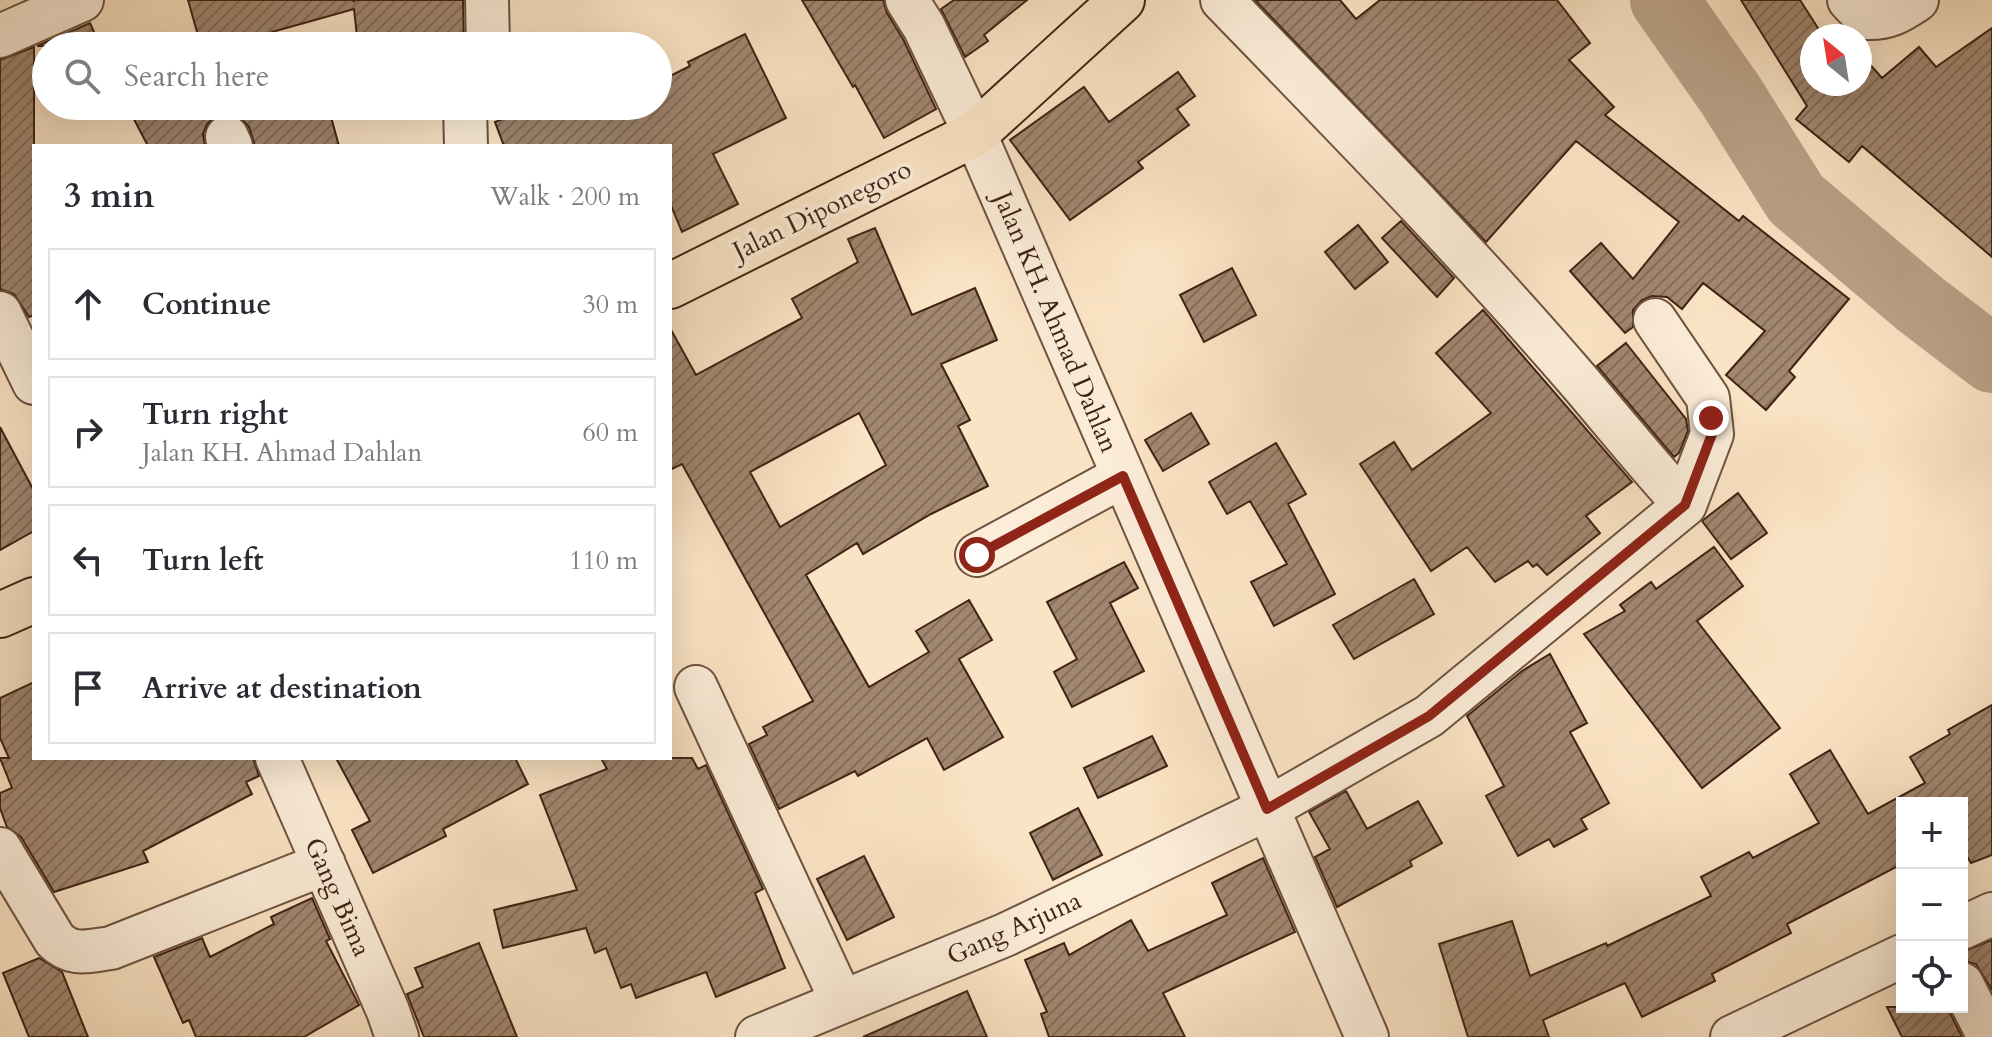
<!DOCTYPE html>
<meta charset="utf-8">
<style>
:root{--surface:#fff;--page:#f2f2f3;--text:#2b2b33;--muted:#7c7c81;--line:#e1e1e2}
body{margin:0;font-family:Cardo,serif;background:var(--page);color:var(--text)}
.controls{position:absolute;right:24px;bottom:24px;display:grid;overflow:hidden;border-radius:0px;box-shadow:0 8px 32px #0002}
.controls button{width:72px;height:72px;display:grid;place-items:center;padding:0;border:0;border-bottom:2px solid var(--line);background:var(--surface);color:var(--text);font:40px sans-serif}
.compass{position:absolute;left:1800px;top:24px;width:72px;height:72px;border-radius:50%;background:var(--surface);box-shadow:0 8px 32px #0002;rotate:330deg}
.stop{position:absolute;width:24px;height:24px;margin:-18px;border:6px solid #8f2418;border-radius:50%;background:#fff}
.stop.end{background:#8f2418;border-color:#fff;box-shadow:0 2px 8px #0008}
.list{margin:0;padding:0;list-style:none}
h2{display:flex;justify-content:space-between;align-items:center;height:104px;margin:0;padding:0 32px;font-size:34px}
h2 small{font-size:26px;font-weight:400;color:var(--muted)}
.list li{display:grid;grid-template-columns:52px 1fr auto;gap:24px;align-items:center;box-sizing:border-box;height:112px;margin:0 16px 16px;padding:0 16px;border:2px solid var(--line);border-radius:0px}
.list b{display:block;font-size:30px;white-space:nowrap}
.list p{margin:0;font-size:26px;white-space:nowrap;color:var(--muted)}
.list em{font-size:26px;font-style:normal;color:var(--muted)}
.icon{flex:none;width:44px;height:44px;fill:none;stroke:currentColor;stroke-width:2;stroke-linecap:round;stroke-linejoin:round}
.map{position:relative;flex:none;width:1992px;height:1037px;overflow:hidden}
.search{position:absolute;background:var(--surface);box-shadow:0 8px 32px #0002;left:32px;top:32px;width:640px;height:88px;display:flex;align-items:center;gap:20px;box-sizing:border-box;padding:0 28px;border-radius:44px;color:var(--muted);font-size:30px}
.panel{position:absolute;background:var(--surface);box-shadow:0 8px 32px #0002;left:32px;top:144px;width:640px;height:616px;border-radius:0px}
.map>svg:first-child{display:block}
</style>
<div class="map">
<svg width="1992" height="1037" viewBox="0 0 1992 1037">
<defs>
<pattern id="building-hatch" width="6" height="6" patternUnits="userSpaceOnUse" patternTransform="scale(2)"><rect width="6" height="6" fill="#a18770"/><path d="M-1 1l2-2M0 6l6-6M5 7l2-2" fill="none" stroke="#856e5b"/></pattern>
</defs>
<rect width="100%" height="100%" fill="#fbe4c5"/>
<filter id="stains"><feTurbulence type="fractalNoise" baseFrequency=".0025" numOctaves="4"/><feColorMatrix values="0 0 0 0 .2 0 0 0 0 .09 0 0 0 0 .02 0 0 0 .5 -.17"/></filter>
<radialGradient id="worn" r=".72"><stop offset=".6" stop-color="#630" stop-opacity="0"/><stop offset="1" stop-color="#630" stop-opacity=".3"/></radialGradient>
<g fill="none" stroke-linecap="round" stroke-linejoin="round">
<!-- river -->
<path stroke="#bba289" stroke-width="68" d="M1664,0L1730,94L1796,199L1920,304L1992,359"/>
</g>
<!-- building -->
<path fill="url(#building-hatch)" stroke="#3f2314" stroke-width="2" fill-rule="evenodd" d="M188,0H353L354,2V0H463L464,46H358L354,9L272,32L276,46H201Z
M802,0H883L887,13L903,39L936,109L884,138L855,85L853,87Z
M954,0H1027L984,35L988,41L965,57L941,9Z
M1255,0H1340L1356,19L1380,0H1557L1590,43L1569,60L1614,107L1605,115L1739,221L1743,216L1849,299L1789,371L1795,377L1766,410L1726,375L1765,331L1703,283L1682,309L1667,297L1652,296L1642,300L1633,310V327L1625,333L1570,271L1601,243L1633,279L1679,222L1576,141L1486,242Z
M1741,0H1800L1823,36H1812V84H1860V65L1866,60L1882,78L1919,47L1936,67L1992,28V257L1862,146L1849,162L1796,119L1807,106Z
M90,23L100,46H37Z
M745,34L786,118L713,154L738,204L682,232L670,203V146H504L495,122L535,106H658V82L690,66L688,62Z
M34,47V315L29,317L14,294L0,289V60Z
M1178,72L1195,96L1177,109L1189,125L1138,162L1143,168L1070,220L1010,140L1084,87L1109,122Z
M127,106H328L339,146H255L249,127L240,117L229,113L217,115L207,124L203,134L205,146H148Z
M1401,221L1454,278L1437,297L1382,238Z
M1358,225L1388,262L1355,289L1325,252Z
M875,228L912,315L975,288L997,340L941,364L970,420L958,426L988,486L931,514L863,554L857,543L806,575L869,687L929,652L916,631L969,600L992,640L959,659L1003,737L944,770L927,738L858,776L855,771L779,809L749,744L767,735L763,727L813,701L682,464L670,470V328L696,375L802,318L792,299L858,262L848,239ZM859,413L886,465L780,527L750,472Z
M1232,268L1256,315L1204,342L1180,295Z
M1483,310L1632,482L1586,516L1600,533L1547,575L1537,564L1533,567L1528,561L1495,582L1467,547L1431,571L1360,464L1394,442L1412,470L1491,413L1436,353Z
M1626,343L1686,419L1688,431L1679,453L1674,457L1597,366Z
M1191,413L1209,444L1163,471L1145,440Z
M0,427L34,491V531L0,550Z
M1276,443L1306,494L1288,504L1335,594L1274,626L1251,582L1287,564L1250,501L1227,514L1209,482Z
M1738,493L1767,533L1731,559L1702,521Z
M1714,547L1743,586L1697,621L1780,728L1702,788L1584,634L1625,611L1620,605L1651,582L1656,589Z
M1124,562L1138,588L1110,603L1144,671L1072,707L1054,672L1077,659L1047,602Z
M1414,579L1434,614L1354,659L1333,625Z
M1550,654L1587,723L1570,732L1609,803L1581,819L1587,829L1554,847L1549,839L1518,856L1486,796L1504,786L1467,716L1522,671Z
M34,682V758H253L259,776L246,782L252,794L143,851L148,862L54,892L21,837L7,827L0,808V793L12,788L0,758H9L0,738V698Z
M1992,705V855L1971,863L1962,848V803H1902V864L1787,924L1791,933L1712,974L1715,981L1642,1017L1625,983L1543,1020L1549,1037H1468L1439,944L1512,921L1530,976L1606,943L1607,946L1711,896L1701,877L1749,852L1753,858L1819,823L1790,774L1830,750L1868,814L1925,783L1910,757L1950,734L1948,730Z
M1152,736L1167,766L1098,798L1084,768Z
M336,758H515L528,784L443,829L446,836L373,873L352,830L370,821Z
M601,758H692L698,769L706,765L763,889L755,893L785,968L716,997L706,972L636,998L631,984L621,988L606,948L595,953L586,928L503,948L494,910L577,890L540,795L607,769Z
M1346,791L1367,829L1418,801L1442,843L1410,861L1412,866L1337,907L1315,857L1330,849L1309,812Z
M1078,808L1102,855L1053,880L1030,833Z
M864,856L894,917L847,940L817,879Z
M1263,858L1295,932L1163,993L1185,1037H1049L1041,1014L1047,1012L1025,960L1064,943L1069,955L1131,920L1148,951L1227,915L1212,883Z
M312,898L330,939L326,941L359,1005L304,1037H196L189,1020L183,1023L154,957L202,938L210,957L274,924L271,917Z
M1992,940V990L1976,964L1962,960V952Z
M479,943L517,1037H424L407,994L423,987L415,968Z
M39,958L62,972L88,1037H29L3,973Z
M967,991L987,1037H863Z
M1887,1007H1947L1962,1037H1902Z"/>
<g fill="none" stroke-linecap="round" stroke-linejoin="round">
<defs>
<path id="minor" d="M487,0L488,46
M907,0L924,27L975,134L1367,1037
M1849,0L1866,18C1888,19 1899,12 1917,0
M0,36L82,0
M465,106L466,146
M227,137L231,146
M0,313L34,383
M1655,320L1708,398L1712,434L1685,505
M977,555L1123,476
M696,687L842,1002
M277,758L388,1011L397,1037
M0,849L55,940C72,957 88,951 111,948L324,864
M1962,928L1992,914
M1962,984L1989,1037
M757,1037L1005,935L1267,809L1429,716L1685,505C1649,466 1616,425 1582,385C1468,252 1344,126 1222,0
M1732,1037L1902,956"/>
<path id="major" d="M670,286L975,134L1122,0
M0,615L34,600"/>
</defs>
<!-- minor casing -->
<use href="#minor" stroke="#6e5340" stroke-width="46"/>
<!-- major casing -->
<use href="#major" stroke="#3f2314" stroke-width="48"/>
<!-- minor -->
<use href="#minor" stroke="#fcedd9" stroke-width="42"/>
<!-- major -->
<use href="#major" stroke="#fbe4c5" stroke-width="44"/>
</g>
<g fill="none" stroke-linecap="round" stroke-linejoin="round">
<!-- route -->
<path stroke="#8f2418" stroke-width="10" d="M977,555L1123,476L1267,809L1429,716L1685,505L1712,434L1711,418"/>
</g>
<g text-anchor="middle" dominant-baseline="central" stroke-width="8" stroke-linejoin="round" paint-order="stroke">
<!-- street labels -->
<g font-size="26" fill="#3f2314" stroke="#fcedd9">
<text transform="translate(822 210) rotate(-26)">Jalan Diponegoro</text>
<text transform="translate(1056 322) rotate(67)">Jalan KH. Ahmad Dahlan</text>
<text transform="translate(338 897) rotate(66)">Gang Bima</text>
<text transform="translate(1014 928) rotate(-24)">Gang Arjuna</text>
</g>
</g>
<rect width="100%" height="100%" filter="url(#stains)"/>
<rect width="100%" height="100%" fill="url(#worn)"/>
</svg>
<div class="controls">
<button>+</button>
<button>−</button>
<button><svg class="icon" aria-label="locate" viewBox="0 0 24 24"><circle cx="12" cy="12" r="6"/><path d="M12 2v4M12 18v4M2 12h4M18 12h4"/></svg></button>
</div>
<svg class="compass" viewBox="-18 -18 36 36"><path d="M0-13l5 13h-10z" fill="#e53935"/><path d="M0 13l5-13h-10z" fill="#7c7c81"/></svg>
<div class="stop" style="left:977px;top:555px"></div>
<div class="stop end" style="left:1711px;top:418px"></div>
<div class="search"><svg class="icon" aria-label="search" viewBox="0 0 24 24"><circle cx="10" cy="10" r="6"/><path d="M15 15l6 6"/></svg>Search here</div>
<section class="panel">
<h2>3 min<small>Walk · 200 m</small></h2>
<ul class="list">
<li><svg class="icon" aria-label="ahead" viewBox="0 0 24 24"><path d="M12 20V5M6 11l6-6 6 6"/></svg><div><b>Continue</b></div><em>30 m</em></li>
<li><svg class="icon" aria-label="right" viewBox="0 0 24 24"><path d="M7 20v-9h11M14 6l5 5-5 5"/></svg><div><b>Turn right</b><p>Jalan KH. Ahmad Dahlan</p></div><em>60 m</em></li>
<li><svg class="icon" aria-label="left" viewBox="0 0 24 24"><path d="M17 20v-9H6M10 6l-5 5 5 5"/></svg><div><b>Turn left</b></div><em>110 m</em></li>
<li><svg class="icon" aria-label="arrive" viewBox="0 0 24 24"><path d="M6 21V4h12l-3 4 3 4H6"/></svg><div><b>Arrive at destination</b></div></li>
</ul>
</section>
</div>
